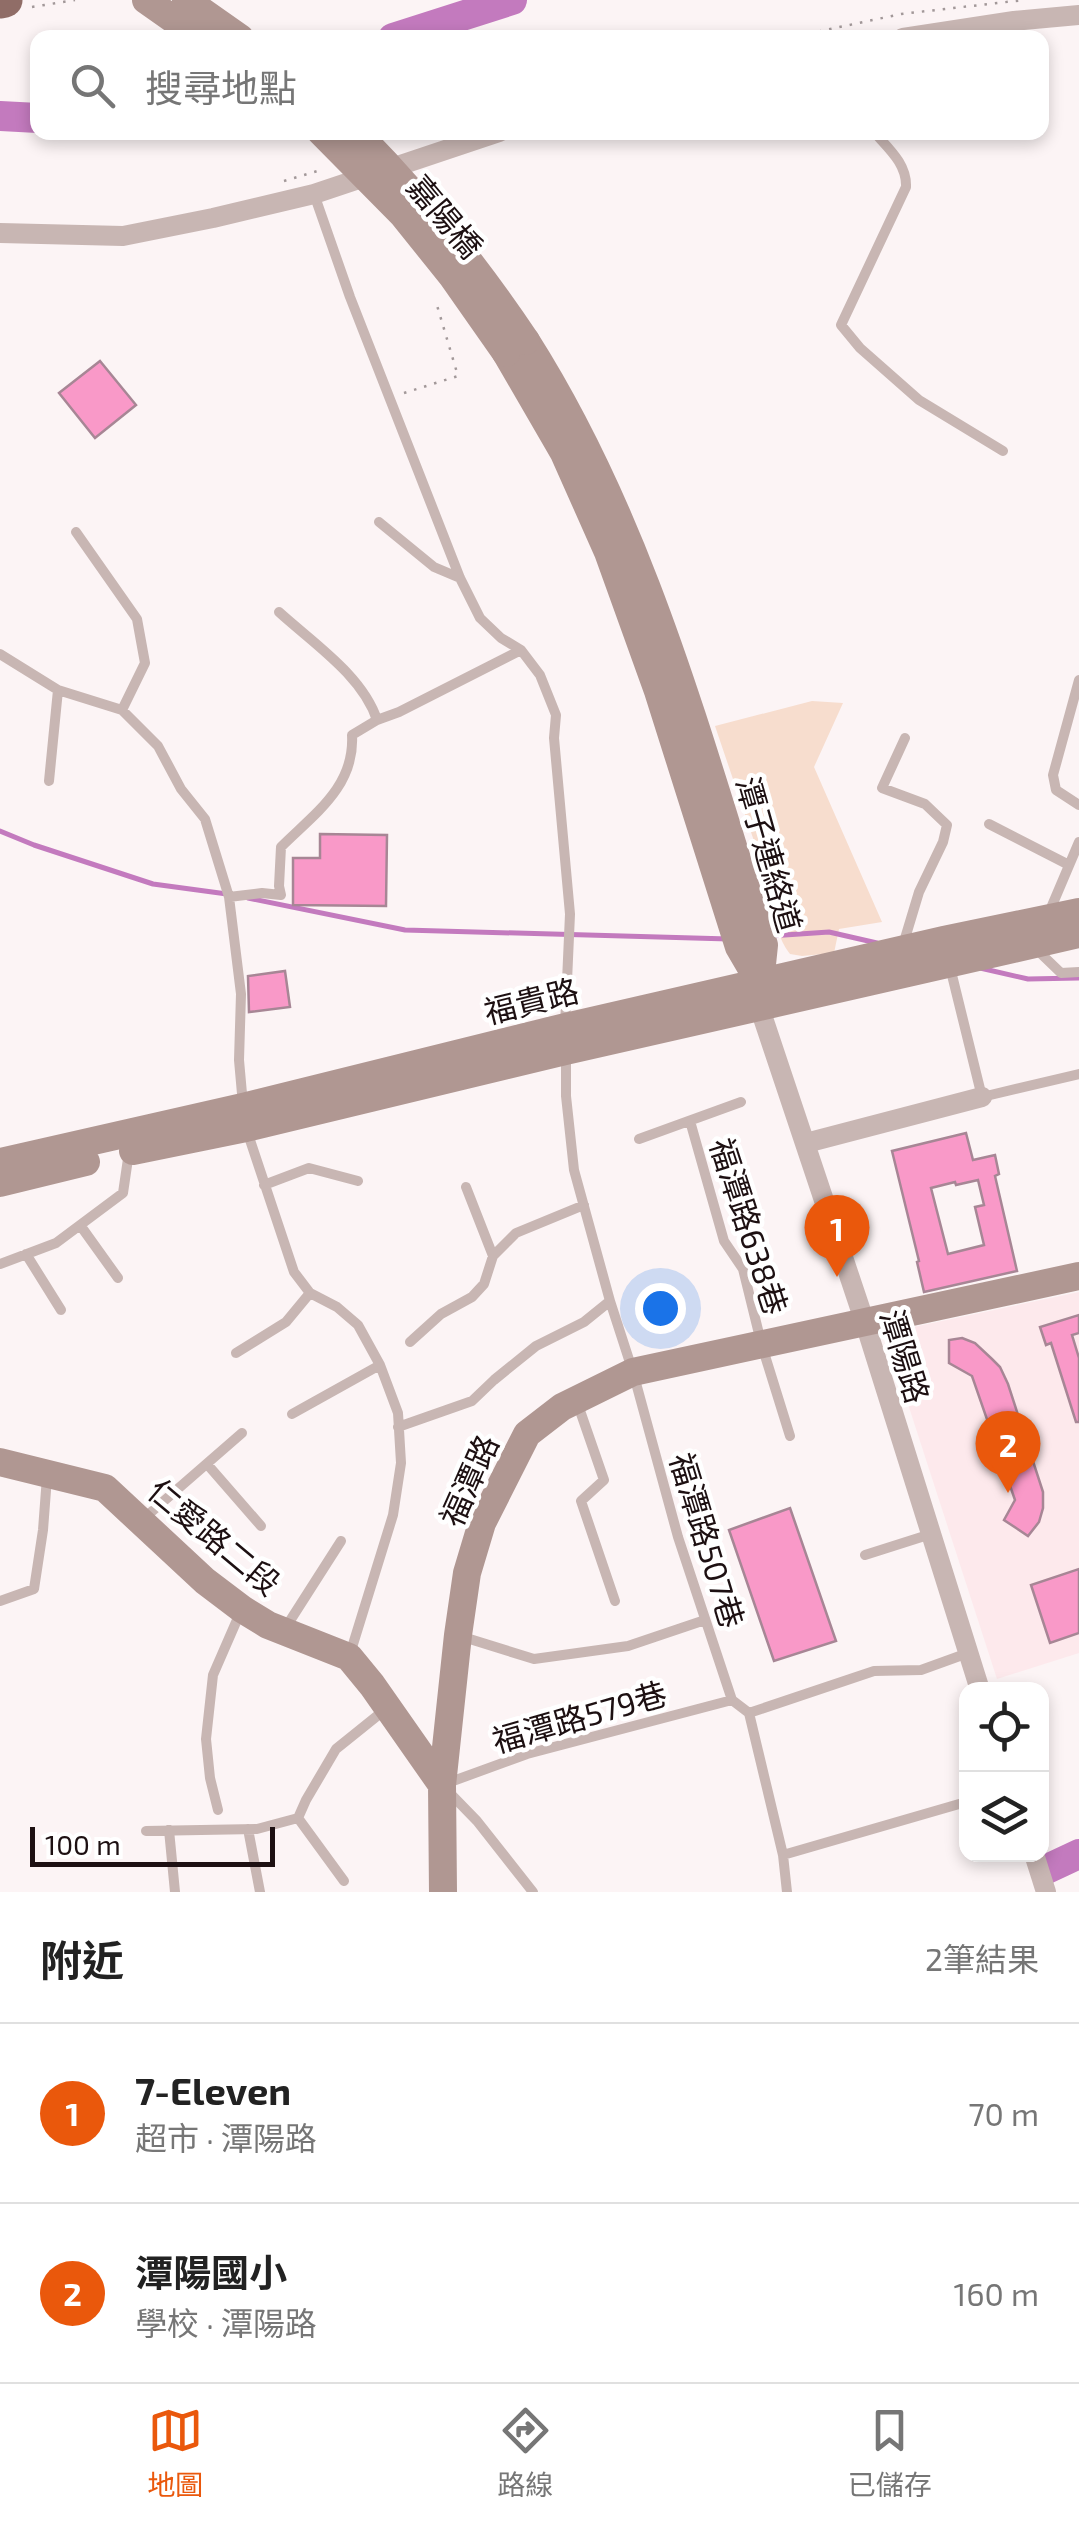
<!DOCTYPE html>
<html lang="zh-TW">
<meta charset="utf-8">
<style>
:root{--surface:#fff;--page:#f6f6f6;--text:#222;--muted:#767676;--line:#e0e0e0;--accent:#ea580c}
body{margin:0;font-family:"Exo 2","Noto Sans TC",sans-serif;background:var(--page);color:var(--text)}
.controls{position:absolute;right:30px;bottom:30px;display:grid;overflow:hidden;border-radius:20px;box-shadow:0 5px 15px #0003}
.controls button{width:90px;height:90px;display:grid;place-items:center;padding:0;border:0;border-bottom:2px solid var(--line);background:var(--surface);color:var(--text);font:50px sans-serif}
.scale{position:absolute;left:30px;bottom:25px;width:245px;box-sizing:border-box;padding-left:10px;border:5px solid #1d1012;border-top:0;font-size:28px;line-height:35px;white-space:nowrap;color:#1d1012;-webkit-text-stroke:8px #fff;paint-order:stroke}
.you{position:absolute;left:660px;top:1308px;width:35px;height:35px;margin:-25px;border:8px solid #fff;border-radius:50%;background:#1a73e8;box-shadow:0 0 0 15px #1a73e833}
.badge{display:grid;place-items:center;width:65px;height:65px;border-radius:50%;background:var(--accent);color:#fff;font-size:32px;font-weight:700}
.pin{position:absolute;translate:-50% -82px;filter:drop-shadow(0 2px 5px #0008)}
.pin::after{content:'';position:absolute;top:52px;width:35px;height:30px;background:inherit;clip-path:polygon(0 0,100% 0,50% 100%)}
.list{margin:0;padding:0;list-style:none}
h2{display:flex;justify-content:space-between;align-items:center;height:130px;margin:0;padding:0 40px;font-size:42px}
h2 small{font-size:32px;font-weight:400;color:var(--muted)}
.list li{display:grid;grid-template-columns:65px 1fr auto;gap:30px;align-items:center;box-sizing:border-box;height:180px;padding:0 40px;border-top:2px solid var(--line)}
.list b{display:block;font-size:38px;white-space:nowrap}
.list p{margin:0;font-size:32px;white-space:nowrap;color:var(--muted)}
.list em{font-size:32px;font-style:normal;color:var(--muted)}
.icon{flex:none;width:55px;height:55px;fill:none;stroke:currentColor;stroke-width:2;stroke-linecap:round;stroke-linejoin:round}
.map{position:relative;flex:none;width:1079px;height:1892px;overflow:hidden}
.search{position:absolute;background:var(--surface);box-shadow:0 5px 15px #0003;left:30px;right:30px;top:30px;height:110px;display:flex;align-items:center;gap:25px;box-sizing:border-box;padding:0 35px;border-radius:20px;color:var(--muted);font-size:38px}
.sheet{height:490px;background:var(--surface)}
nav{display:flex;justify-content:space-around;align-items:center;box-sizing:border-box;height:140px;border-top:2px solid var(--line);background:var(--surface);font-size:28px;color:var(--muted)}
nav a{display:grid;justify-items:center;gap:5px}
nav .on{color:var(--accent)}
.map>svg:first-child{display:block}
</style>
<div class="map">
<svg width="1079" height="1892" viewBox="0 0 1079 1892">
<rect width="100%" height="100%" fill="#fcf4f5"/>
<!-- built -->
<path fill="#fde9ec" d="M1079,1292V1653L997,1679L885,1333Z"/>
<!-- green -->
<path fill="#f7ddce" d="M812,701L843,703L814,767L882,922L839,929L834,953L802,956L790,954C777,937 776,922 774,900L715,726Z"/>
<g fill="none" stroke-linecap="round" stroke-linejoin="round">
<!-- stream -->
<path stroke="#c37abe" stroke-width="5" d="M0,831L34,845L153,884L227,894
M248,898L405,930L729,939
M770,936L829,932L877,943
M980,968L1028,979L1079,978"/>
<!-- river -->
<path stroke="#c37abe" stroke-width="30" d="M393,38L512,0
M0,116L38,118
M1047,1869L1079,1854"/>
</g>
<!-- building -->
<path fill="#f999c8" stroke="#a78695" stroke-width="2.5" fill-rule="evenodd" d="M100,361L136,405L95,438L59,393Z
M320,834L387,835L386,906L293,905V858H320Z
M285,971L290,1007L249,1012L248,976Z
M966,1133L973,1160L995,1155L999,1174L995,1176L1017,1271L924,1292L917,1262L919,1261L892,1151ZM978,1180L984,1205L975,1207L984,1245L948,1254L931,1188L955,1182L956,1185Z
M1079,1315V1333L1072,1335L1079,1358V1422H1076L1051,1343L1046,1345L1040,1327Z
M962,1338L975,1343L992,1359L1000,1367L1008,1384L1043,1492V1508L1039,1522L1028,1536L1004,1520L1015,1500L972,1376L949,1363V1340Z
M790,1508L836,1641L774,1661L729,1530Z
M1079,1569V1633L1050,1643L1031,1585Z"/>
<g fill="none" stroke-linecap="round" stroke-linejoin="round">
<!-- path -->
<path stroke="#a29899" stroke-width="2.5" stroke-dasharray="2.5 8" stroke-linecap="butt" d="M32,7L75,0
M788,38L901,14L1024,0
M284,181L324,169
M404,393L458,376L436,302"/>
<!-- lane -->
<path stroke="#c8b6b3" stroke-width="10" d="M874,132C889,149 907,164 906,187L841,325L860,348L919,400L1003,451
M314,194L350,297L460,578L480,618L501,638L521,650L540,675L556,715L554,738L570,914L565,1026
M379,522L434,567L460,578
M76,532L137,619L145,663L122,710
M279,612C313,643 363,676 377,720
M0,654L58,690L122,710L158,746L181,789L205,819L229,897L241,994L239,1060L243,1105
M1079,680L1053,775L1056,790L1079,805
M49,781L58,690
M989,824L1069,865
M229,897L262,893L281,895L279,886L281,847C314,814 355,787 352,735L377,720L399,712L521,650
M1048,915L1079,842
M903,945L919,892L943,842L947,825L925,804L882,788L905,738
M1034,947L1061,973L1079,972
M950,967L982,1097L1079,1074
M566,1051V1096L574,1170L610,1301L633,1372L678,1537L732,1700L749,1713
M690,1121L724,1241L743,1269L762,1346L790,1436
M247,1131L294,1272L310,1293L337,1307L358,1325L380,1365L398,1413L401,1463L393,1515L350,1654
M639,1139L741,1102
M264,1185L309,1168L358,1181
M466,1187L493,1256
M80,1225L118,1278
M26,1254L61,1310
M0,1264L56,1243L123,1193L129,1152
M410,1342L441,1314L472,1297L484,1284L493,1256L516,1233L584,1205
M236,1353L286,1322L310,1293
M577,1402L604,1480L581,1501L615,1601
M292,1414L380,1365
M398,1427L472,1401L494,1380L536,1346L584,1322L610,1301
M207,1464L261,1526
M142,1520L242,1433
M865,1555L931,1534
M0,1601L34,1589L43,1530L47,1477
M286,1627L341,1541
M460,1636L534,1659L628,1646L705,1620
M749,1713L874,1671L921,1670L968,1653
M749,1713L783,1855L787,1892
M218,1810L210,1778L206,1739L213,1675L240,1613
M298,1818L344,1881
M248,1829L260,1892
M169,1830L175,1892
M146,1831L257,1829L298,1818L306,1800L336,1749L387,1708
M783,1855L966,1802
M533,1892L477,1821L442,1785L527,1754L732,1700"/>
<!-- street -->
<path stroke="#c8b6b3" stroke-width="20" d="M903,38L1014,21L1079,15
M0,233L123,236L213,218L314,194L499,132
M760,996L759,1006L865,1323L980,1690
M806,1143L982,1097
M1034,1854L1046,1892"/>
<!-- secondary -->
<path stroke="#b09792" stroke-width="28" d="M146,0L200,38
M186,0L240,38
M526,341C643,525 698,739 764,945L760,983
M506,353L564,453L608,552L658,691L739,947L760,983
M133,1151L246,1128L566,1051L1079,934
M0,1162L243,1107L565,1027L944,940L1079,912
M0,1183L86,1162
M0,1462L105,1488L205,1581L242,1609L268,1625L349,1657L372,1685L442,1785
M443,1892L442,1785L458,1635L467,1573L482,1523L527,1434L562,1407L633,1372L1079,1276"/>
<!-- highway -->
<path stroke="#906d67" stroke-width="35" d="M0,1L5,0"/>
<!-- secondary-bridge -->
<path stroke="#b09792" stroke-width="28" d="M321,132L403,215L452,276L506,353
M356,132C420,197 476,266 526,341"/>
</g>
<g text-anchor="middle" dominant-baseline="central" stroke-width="9" stroke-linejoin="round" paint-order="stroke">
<!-- street labels -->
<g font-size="32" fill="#1d1012" stroke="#fff">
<text transform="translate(446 216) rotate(50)">嘉陽橋</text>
<text transform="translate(770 854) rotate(74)">潭子連絡道</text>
<text transform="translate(531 1000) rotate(-14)">福貴路</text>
<text transform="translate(750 1226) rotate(72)">福潭路638巷</text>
<text transform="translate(906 1356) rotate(73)">潭陽路</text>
<text transform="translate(468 1480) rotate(-66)">福潭路</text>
<text transform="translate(215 1536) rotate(40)">仁愛路二段</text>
<text transform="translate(708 1540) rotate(73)">福潭路507巷</text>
<text transform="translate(579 1716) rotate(-16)">福潭路579巷</text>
</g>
</g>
</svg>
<div class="controls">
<button><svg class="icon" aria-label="locate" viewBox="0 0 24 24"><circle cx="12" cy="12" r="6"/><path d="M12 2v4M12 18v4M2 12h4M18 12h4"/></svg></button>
<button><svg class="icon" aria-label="layers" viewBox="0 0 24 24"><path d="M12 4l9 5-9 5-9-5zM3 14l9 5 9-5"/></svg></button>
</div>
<div class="scale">100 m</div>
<div class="you"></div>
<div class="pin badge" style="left:837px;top:1277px">1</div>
<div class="pin badge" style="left:1008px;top:1493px">2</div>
<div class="search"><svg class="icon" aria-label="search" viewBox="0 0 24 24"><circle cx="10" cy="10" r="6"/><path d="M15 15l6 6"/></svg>搜尋地點</div>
</div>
<section class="sheet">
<h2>附近<small>2筆結果</small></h2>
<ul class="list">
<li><span class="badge">1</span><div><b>7-Eleven</b><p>超市 · 潭陽路</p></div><em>70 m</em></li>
<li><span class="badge">2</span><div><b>潭陽國小</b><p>學校 · 潭陽路</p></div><em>160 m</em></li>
</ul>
</section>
<nav>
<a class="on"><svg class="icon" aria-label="map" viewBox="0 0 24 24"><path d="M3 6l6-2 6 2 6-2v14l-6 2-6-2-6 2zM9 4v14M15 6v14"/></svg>地圖</a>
<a><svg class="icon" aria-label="directions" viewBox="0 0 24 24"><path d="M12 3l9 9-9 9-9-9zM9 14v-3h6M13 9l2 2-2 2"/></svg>路線</a>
<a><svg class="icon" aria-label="saved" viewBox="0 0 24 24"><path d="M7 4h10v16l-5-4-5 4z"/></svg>已儲存</a>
</nav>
